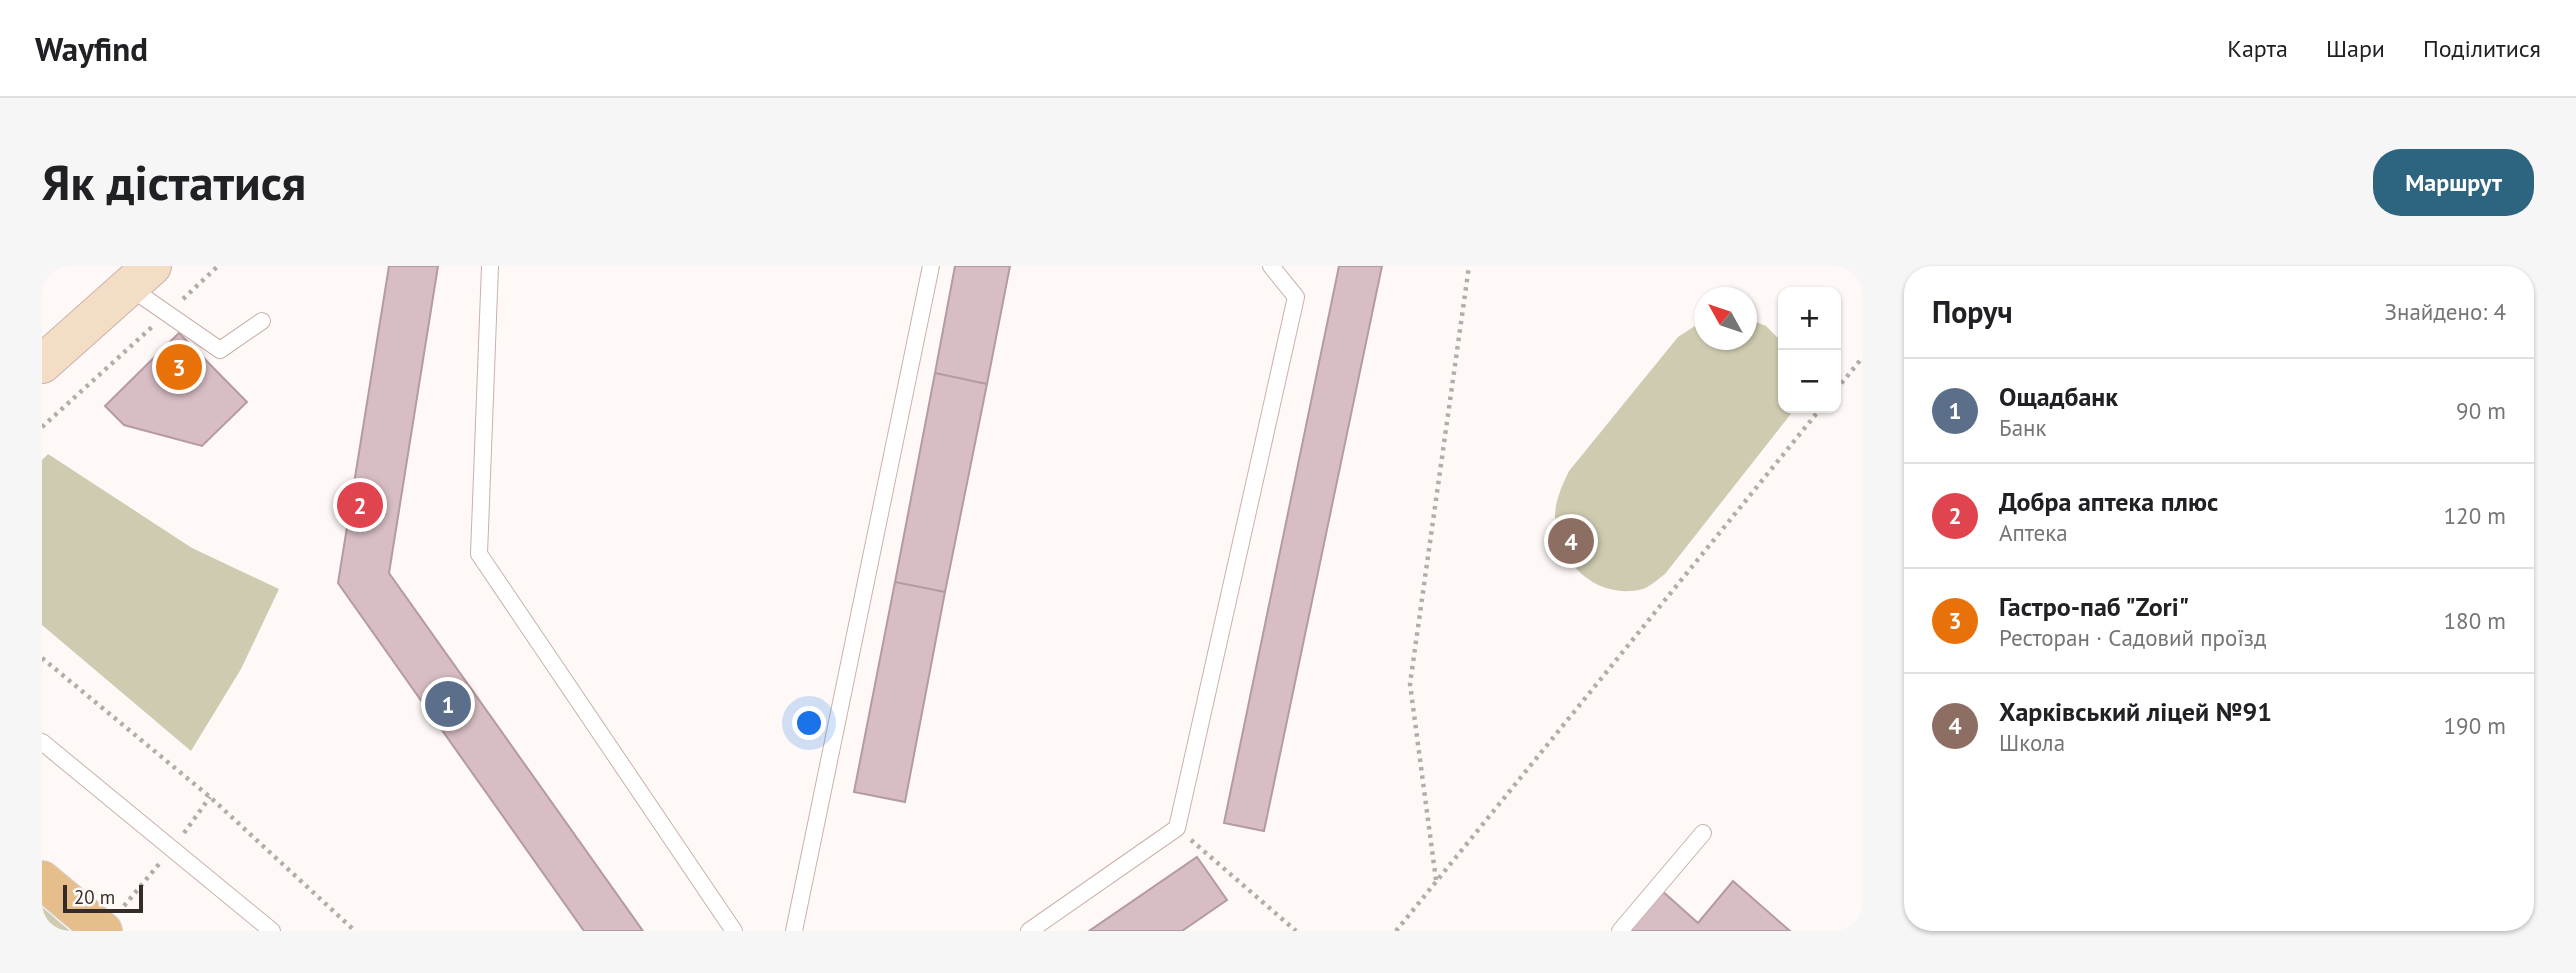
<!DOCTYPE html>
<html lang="uk">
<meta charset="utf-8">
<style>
:root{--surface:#fff;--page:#f6f6f6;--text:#202124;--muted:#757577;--line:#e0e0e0;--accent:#2d647f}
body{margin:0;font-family:"PT Sans",sans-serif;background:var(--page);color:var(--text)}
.controls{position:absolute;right:21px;top:21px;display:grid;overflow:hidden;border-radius:14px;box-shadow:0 2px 5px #0004}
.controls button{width:63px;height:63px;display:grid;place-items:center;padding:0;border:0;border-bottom:2px solid var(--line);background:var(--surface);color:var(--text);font:35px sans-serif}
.compass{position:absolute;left:1652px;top:21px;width:63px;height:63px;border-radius:50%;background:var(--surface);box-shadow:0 2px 5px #0004;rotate:310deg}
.scale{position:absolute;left:21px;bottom:18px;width:80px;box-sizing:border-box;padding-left:7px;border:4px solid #352b28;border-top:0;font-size:19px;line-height:24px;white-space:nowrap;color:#352b28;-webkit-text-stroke:5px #fef9f7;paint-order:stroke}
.you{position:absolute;left:768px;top:458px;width:24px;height:24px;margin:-18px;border:5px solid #fff;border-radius:50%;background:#1a73e8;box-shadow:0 0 0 10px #1a73e833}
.badge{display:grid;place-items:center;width:46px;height:46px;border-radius:50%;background:var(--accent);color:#fff;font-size:23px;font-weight:700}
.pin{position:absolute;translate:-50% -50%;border:4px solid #fff;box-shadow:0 2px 7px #0006}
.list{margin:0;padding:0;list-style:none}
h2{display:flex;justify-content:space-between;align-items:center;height:91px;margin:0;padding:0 28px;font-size:30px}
h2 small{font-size:23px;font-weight:400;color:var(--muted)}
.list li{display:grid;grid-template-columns:46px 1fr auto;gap:21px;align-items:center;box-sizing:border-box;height:105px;padding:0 28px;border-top:2px solid var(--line)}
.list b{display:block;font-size:26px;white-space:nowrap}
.list p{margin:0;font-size:23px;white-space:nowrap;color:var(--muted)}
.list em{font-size:23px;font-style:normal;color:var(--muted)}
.map{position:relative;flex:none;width:1820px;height:665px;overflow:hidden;border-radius:28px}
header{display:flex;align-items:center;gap:42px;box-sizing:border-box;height:98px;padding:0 35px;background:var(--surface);border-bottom:2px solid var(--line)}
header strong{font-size:33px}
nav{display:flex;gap:38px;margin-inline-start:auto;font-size:24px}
.intro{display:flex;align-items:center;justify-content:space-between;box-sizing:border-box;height:168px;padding:0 42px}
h1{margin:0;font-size:49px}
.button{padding:18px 32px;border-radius:28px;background:var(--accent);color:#fff;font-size:24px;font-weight:700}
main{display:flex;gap:42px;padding:0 42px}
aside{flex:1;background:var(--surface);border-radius:28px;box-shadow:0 2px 5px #0004}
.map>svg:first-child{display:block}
</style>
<header>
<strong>Wayfind</strong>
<nav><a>Карта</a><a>Шари</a><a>Поділитися</a></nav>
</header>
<div class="intro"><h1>Як дістатися</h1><a class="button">Маршрут</a></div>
<main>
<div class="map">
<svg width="1820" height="665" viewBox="0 0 1820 665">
<rect width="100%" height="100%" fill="#fef9f7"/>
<!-- green -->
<path fill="#cecbb0" d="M1705,52L1724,60L1741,77V142H1751L1748,149L1623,308C1616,313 1609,320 1601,323C1555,335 1514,296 1513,251C1513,234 1520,220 1527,205L1636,71L1662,54V74H1704Z
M6,188L150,282L237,323L199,403L149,485L0,359V194Z
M0,641L28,665H8L0,659Z"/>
<!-- building -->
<path fill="#d8bec4" stroke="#b49ba1" stroke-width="2" d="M347,0H396L347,307L601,665H542L296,317Z
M913,0H968L945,118L893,107Z
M1297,0H1340L1222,565L1182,557Z
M137,67L205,136L160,180L82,159L63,140Z
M893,107L945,118L903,326L853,316Z
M853,316L903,326L863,536L812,526Z
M1155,591L1185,634L1140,665H1047Z
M1691,615L1748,665H1585L1619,624L1656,657Z"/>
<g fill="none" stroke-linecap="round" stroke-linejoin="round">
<defs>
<path id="lane" d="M448,0L437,288L692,665
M87,21L178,84L220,55
M0,476L230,665
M752,665L889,0
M987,665L1135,562L1254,31L1229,0
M1578,665L1661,567"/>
<path id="secondary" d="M0,98L110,0"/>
<path id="primary" d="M0,614L61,665"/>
</defs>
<!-- lane casing -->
<use href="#lane" stroke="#cab1aa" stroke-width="18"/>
<!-- secondary casing -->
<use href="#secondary" stroke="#cab1aa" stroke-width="40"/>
<!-- primary casing -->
<use href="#primary" stroke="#d7d5d4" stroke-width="40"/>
<!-- path -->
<path stroke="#b3adaa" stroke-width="4.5" stroke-dasharray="3.5 5" stroke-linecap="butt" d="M141,33L176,0
M1794,124L1820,92
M0,161L111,60
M0,392L168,531L313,665
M142,567L168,531
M1149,574L1254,665
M1394,614L1368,418L1427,0
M82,640L117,598
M1354,665L1779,142"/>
<!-- lane -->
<use href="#lane" stroke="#fff" stroke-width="16"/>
<!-- secondary -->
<use href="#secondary" stroke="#f3dec5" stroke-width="38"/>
<!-- primary -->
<use href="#primary" stroke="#e6be8c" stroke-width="38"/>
</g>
</svg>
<div class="controls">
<button>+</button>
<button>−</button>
</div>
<svg class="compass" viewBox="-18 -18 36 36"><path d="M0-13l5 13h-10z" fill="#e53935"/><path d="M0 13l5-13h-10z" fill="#757577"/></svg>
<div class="scale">20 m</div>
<div class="you"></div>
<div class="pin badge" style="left:406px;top:438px;background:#5c6f8a">1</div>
<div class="pin badge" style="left:318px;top:239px;background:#e0444e">2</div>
<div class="pin badge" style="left:137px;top:101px;background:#e8710a">3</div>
<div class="pin badge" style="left:1529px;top:275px;background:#8d6e63">4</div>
</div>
<aside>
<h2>Поруч<small>Знайдено: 4</small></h2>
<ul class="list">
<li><span class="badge" style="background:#5c6f8a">1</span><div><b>Ощадбанк</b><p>Банк</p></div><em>90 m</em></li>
<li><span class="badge" style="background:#e0444e">2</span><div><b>Добра аптека плюс</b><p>Аптека</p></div><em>120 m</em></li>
<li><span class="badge" style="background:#e8710a">3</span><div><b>Гастро-паб &quot;Zori&quot;</b><p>Ресторан · Садовий проїзд</p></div><em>180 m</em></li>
<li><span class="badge" style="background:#8d6e63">4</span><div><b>Харківський ліцей №91</b><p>Школа</p></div><em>190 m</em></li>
</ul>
</aside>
</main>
